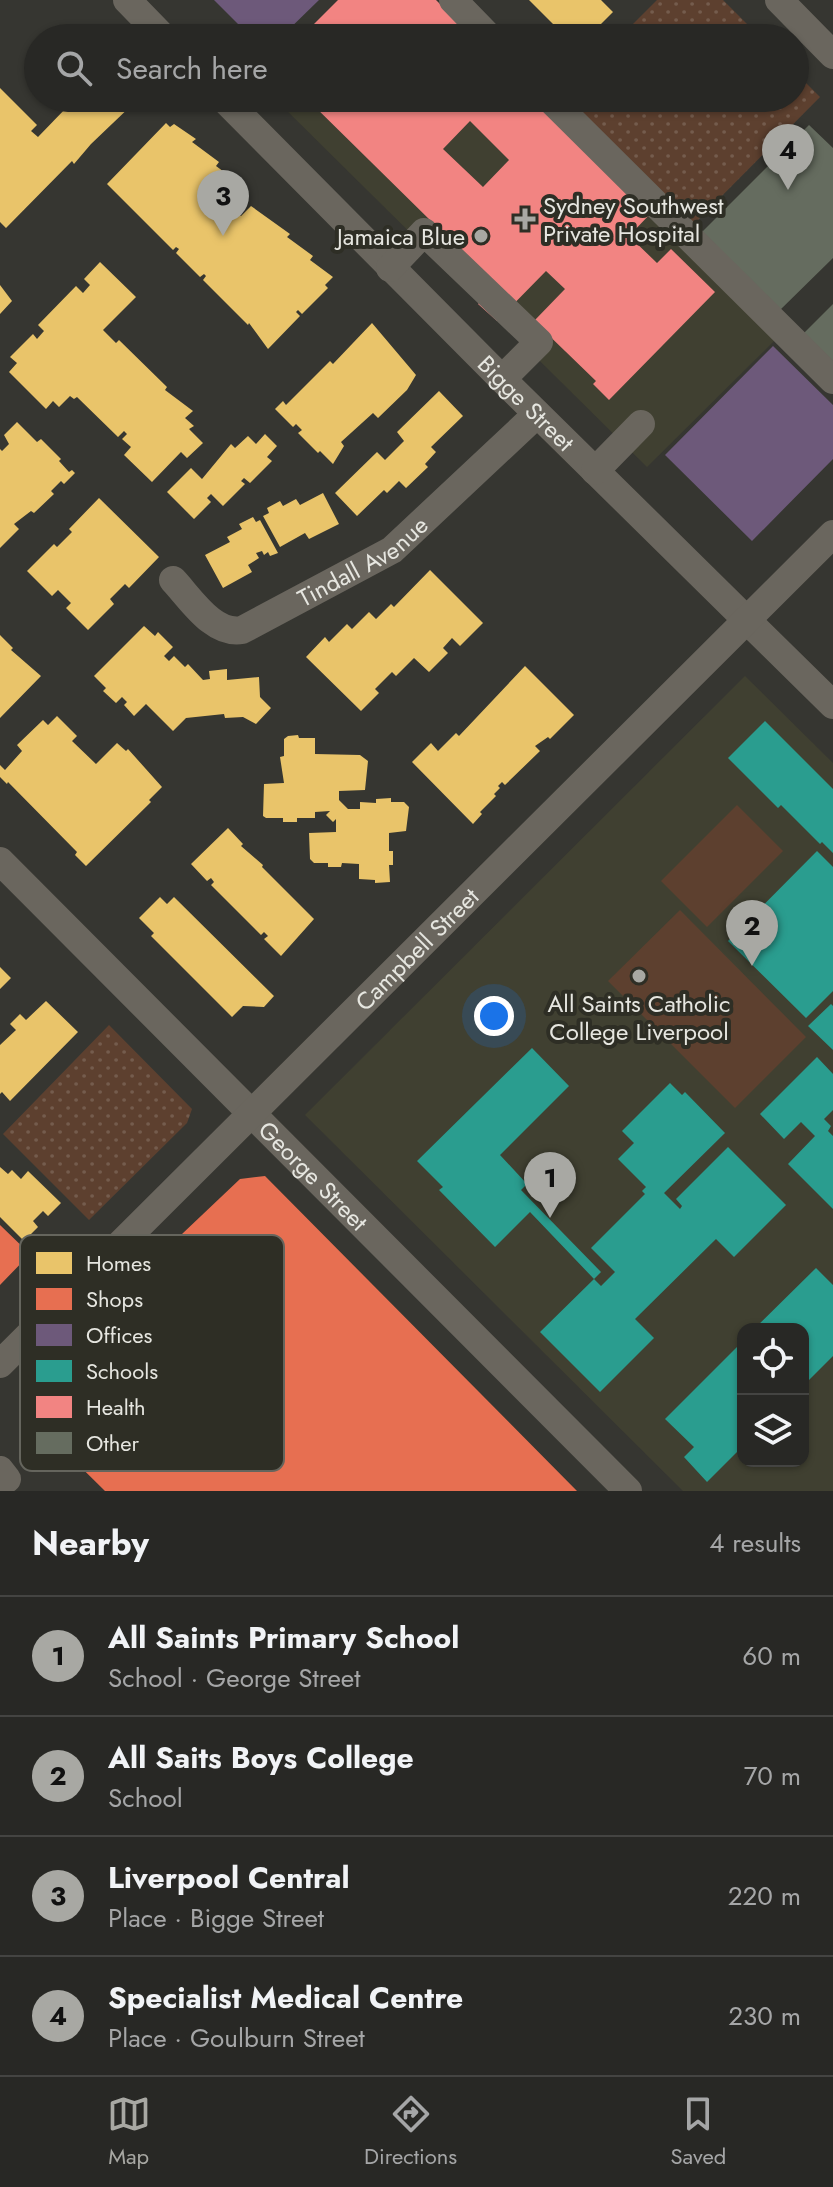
<!DOCTYPE html>
<meta charset="utf-8">
<style>
:root{--surface:#282825;--page:#30302d;--text:#f1f3f6;--muted:#a5a6a7;--line:#444442;--accent:#a8a8a3}
body{margin:0;font-family:Jost,sans-serif;background:var(--page);color:var(--text)}
.controls{position:absolute;right:24px;bottom:24px;display:grid;overflow:hidden;border-radius:16px;box-shadow:0 2px 6px #0004}
.controls button{width:72px;height:72px;display:grid;place-items:center;padding:0;border:0;border-bottom:2px solid var(--line);background:var(--surface);color:var(--text);font:40px sans-serif}
.you{position:absolute;left:494px;top:1016px;width:28px;height:28px;margin:-20px;border:6px solid #fff;border-radius:50%;background:#1a73e8;box-shadow:0 0 0 12px #1a73e833}
.badge{display:grid;place-items:center;width:52px;height:52px;border-radius:50%;background:var(--accent);color:#111;font-size:26px;font-weight:700}
.pin{position:absolute;translate:-50% -66px;filter:drop-shadow(0 2px 4px #0008)}
.pin::after{content:'';position:absolute;top:42px;width:28px;height:24px;background:inherit;clip-path:polygon(0 0,100% 0,50% 100%)}
.list{margin:0;padding:0;list-style:none}
h2{display:flex;justify-content:space-between;align-items:center;height:104px;margin:0;padding:0 32px;font-size:34px}
h2 small{font-size:26px;font-weight:400;color:var(--muted)}
.list li{display:grid;grid-template-columns:52px 1fr auto;gap:24px;align-items:center;box-sizing:border-box;height:120px;padding:0 32px;border-top:2px solid var(--line)}
.list b{display:block;font-size:30px;white-space:nowrap}
.list p{margin:0;font-size:26px;white-space:nowrap;color:var(--muted)}
.list em{font-size:26px;font-style:normal;color:var(--muted)}
.icon{flex:none;width:44px;height:44px;fill:none;stroke:currentColor;stroke-width:2;stroke-linecap:round;stroke-linejoin:round}
.map{position:relative;flex:none;width:833px;height:1491px;overflow:hidden}
.search{position:absolute;background:var(--surface);box-shadow:0 2px 6px #0004;left:24px;right:24px;top:24px;height:88px;display:flex;align-items:center;gap:20px;box-sizing:border-box;padding:0 28px;border-radius:44px;color:var(--muted);font-size:30px}
.sheet{height:584px;background:var(--surface)}
nav{display:flex;justify-content:space-around;align-items:center;box-sizing:border-box;height:112px;border-top:2px solid var(--line);background:var(--surface);font-size:22px;color:var(--muted)}
nav a{display:grid;justify-items:center;gap:4px}
nav .on{color:var(--accent)}
.map>svg:first-child{display:block}
</style>
<div class="map">
<svg width="833" height="1491" viewBox="0 0 833 1491">
<defs>
<pattern id="grass-dots" width="8" height="8" patternUnits="userSpaceOnUse" patternTransform="scale(2)"><rect width="8" height="8" fill="#5d402f"/><path d="M2 2h.1M6 6h.1" fill="none" stroke="#745c4d" stroke-width="1.8" stroke-linecap="round"/></pattern>
</defs>
<rect width="100%" height="100%" fill="#363631"/>
<!-- built -->
<path fill="#404031" fill-rule="evenodd" d="M274,98H533L775,340L647,467Z
M745,676L833,763V1491H683L305,1115ZM743,1329H803V1461H743Z"/>
<!-- grass -->
<path fill="url(#grass-dots)" d="M657,0H723L761,38H619Z
M795,72L820,97L693,225L566,98H795Z
M109,1025L192,1109L187,1123L89,1220L3,1134Z"/>
<!-- garden -->
<path fill="#5d402f" d="M737,805L783,851L707,927L661,881Z
M680,910L806,1037L735,1108L608,981Z"/>
<!-- homes -->
<path fill="#e9c46a" d="M529,0H601L613,12L587,38H567Z
M0,88L37,125L31,131L38,137L67,107L58,98H131L135,102L91,144L74,164L72,161L6,228L0,222Z
M166,123L170,127L174,124L196,139L192,142L219,162L216,166L243,186L227,202L241,216L251,206L290,234L287,237L313,256L310,260L333,277L325,285L328,288L302,314L298,310L296,312L300,316L268,349L249,323L248,325L203,280L206,276L204,274L200,277L176,253L179,249L176,247L173,250L107,184Z
M100,262L136,297L103,330L116,343L119,340L167,387L165,390L193,411L185,418L194,426L189,429L203,443L187,458L181,452L152,482L124,455L131,447L122,439L127,434L124,431L118,437L77,397L74,399L70,396L59,407L53,401L46,409L9,372L17,363L10,357L33,334L37,339L44,331L38,325L76,286L83,293L90,285L84,279Z
M0,285L12,301L0,314Z
M372,323L416,375L407,390L378,418L373,413L341,442L344,446L333,464L320,451L318,453L298,433L302,430L296,424L293,427L275,409L283,401L286,405L330,361L333,364Z
M439,391L463,416L431,447L436,452L425,464L428,467L406,488L399,481L387,493L384,490L357,516L335,493L377,452L385,460L404,441L397,432Z
M17,422L37,442L41,439L61,459L59,461L69,472L72,470L75,473L64,484L61,481L51,491L54,494L34,513L31,511L14,524L19,529L0,548V449L2,451L9,444L4,435Z
M265,434L277,446L267,457L272,461L250,483L244,478L241,481L245,484L223,506L211,494L207,498L211,502L194,519L167,492L191,468L202,479L231,444L235,448L248,436L256,444Z
M323,493L339,524L309,539L305,533L280,547L263,516L269,513L267,508L280,501L283,506L296,499L300,505Z
M99,498L159,557L129,588L125,584L110,599L114,604L88,630L66,608L71,603L58,590L52,596L27,571L54,544L57,547L72,532L69,529Z
M253,517L256,522L260,520L278,553L270,556L268,552L264,555L262,551L256,553L259,558L248,565L252,572L223,588L205,555L230,542L227,537L242,529L239,524Z
M430,570L483,623L460,646L452,638L443,648L448,653L429,672L414,658L396,676L392,672L375,689L379,693L361,711L306,657L325,637L329,642L347,624L352,629L369,612L376,619L391,604L394,607Z
M144,626L155,636L158,632L173,647L164,656L169,661L174,656L185,667L188,664L203,680L210,679L209,671L227,669V680L259,677L260,697L271,708L256,724L243,717L225,718L224,714L186,718L173,731L146,704L134,716L124,705L127,702L122,697L116,703L103,691L106,688L94,676Z
M0,635L13,648L11,650L41,676L0,718Z
M525,666L574,715L550,739L548,737L535,746L540,751L505,785L502,782L498,786L500,788L494,794L496,796L480,812L482,814L473,824L412,762L431,743L438,751L456,733L459,736Z
M57,716L77,736L72,741L96,764L117,743L126,751L128,749L162,787L149,800L151,802L86,866L75,855L77,852L8,782L7,784L0,777V765L5,770L22,751L17,745L43,720L48,725Z
M298,735L299,738H315V754L360,755L368,761L365,790L339,791V800L348,809H360V802L376,803V799L391,798V802H404L409,807L406,831L389,833V851H393V865H389L390,882L375,883V880L359,879V864L342,863L341,867H328V863H314L310,859L309,833L336,832V819L333,822L326,815L330,811L315,812V818H297V822H283V818H266L263,816L264,784L284,783L280,757L284,756V739L288,736Z
M228,828L243,844L241,846L263,865L262,867L314,919L281,956L264,939L268,936L264,932L261,935L211,885L214,882L211,878L207,881L191,864Z
M160,897L167,904L174,897L274,996L264,1007L243,1006L232,1017L151,936L154,933L139,918Z
M0,967L11,978L0,989Z
M46,1001L78,1032L10,1101L2,1092L0,1094V1045L16,1030L10,1024L20,1014L26,1020Z
M0,1167L8,1174L12,1170L21,1179L28,1171L61,1203L48,1216L43,1211L33,1221L38,1227L24,1241L0,1217Z"/>
<!-- shops -->
<path fill="#e76f51" d="M265,1176L577,1491H105L28,1415V1390L182,1234L240,1179Z
M0,1225L30,1254L0,1285Z"/>
<!-- offices -->
<path fill="#6d597a" d="M214,0H319L280,38H252Z
M773,346L833,405V459L752,541L665,455Z"/>
<!-- schools -->
<path fill="#2a9d8f" d="M765,721L833,789V853L822,842L820,844L781,805L778,808L728,758Z
M817,851L833,867V991L806,1018L728,941Z
M831,1004L833,1006V1050L808,1026Z
M532,1048L569,1086L500,1155L527,1184L521,1190L601,1272L594,1279L601,1286L615,1272L591,1248L645,1194L642,1191L646,1187L618,1159L634,1143L622,1131L670,1083L682,1095L685,1092L725,1133L664,1193L680,1209L682,1206L676,1199L728,1147L786,1205L734,1257L716,1239L635,1319L654,1338L600,1392L540,1332L594,1279L530,1212L495,1247L439,1190L443,1187L417,1161Z
M817,1057L833,1074V1110L824,1119L831,1126L828,1131L833,1136V1209L788,1164L815,1136L801,1122L784,1139L760,1114Z
M816,1268L833,1285V1356L803,1386V1329H754Z
M743,1341V1446L707,1482L684,1457L694,1447L665,1419Z"/>
<!-- health -->
<path fill="#f28482" fill-rule="evenodd" d="M338,0H436L474,38H300Z
M306,98H536L652,212L629,236L657,263L671,249L715,292L609,400L593,384L596,381L534,321L565,289L546,271L497,321L478,304L496,285ZM470,121L509,160L483,187L443,149Z"/>
<!-- building -->
<path fill="#656c5f" d="M809,125L833,148V258L779,311L701,233Z
M833,304V361L804,333Z"/>
<g fill="none" stroke-linecap="round" stroke-linejoin="round">
<!-- minor -->
<g stroke="#6a665e" stroke-width="28">
<path d="M127,0L164,38"/>
<path d="M453,0L490,38"/>
<path d="M779,0L833,55"/>
<path id="s1" d="M223,98L502,379L833,705"/>
<path d="M549,98L833,380"/>
<path d="M390,268L424,232L539,342L502,379"/>
<path d="M595,471L641,424"/>
<path id="s2" d="M173,580C191,599 213,635 242,630L392,550L537,414"/>
<path id="s3" d="M0,861L628,1491"/>
<path d="M82,1281L110,1308"/>
<path id="s4" d="M0,1364L833,534"/>
<path d="M0,1470L7,1479"/>
</g>
</g>
<!-- markers -->
<g fill="#a8a8a3" stroke="#2e2e25" stroke-width="3">
<path d="M521 207h8v8h8v8h-8v8h-8v-8h-8v-8h8z"/>
<circle cx="481" cy="236" r="8"/>
<circle cx="639" cy="976" r="8"/>
</g>
<g text-anchor="middle" dominant-baseline="central" stroke-width="8" stroke-linejoin="round" paint-order="stroke">
<!-- poi labels -->
<g font-size="24" fill="#e6e6e0" stroke="#2e2e25" text-anchor="start">
<text x="543" y="205">Sydney Southwest<tspan x="543" dy="28">Private Hospital</tspan></text>
<text x="465" y="236" text-anchor="end">Jamaica Blue</text>
<text x="639" y="1003" text-anchor="middle">All Saints Catholic<tspan x="639" dy="28">College Liverpool</tspan></text>
</g>
<!-- street labels -->
<g font-size="24" fill="#e6e6e0" stroke="#2e2e25">
<text stroke="none"><textPath href="#s1" startOffset="430">Bigge Street</textPath></text>
<text stroke="none"><textPath href="#s2" startOffset="228">Tindall Avenue</textPath></text>
<text stroke="none"><textPath href="#s4" startOffset="588">Campbell Street</textPath></text>
<text stroke="none"><textPath href="#s3" startOffset="444">George Street</textPath></text>
</g>
</g>
<!-- legend -->
<rect x="20" y="1235" width="264" height="236" rx="12" fill="#2e2e25" stroke="#65655d" stroke-width="2"/>
<rect x="36" y="1252" width="36" height="22" fill="#e9c46a"/>
<rect x="36" y="1288" width="36" height="22" fill="#e76f51"/>
<rect x="36" y="1324" width="36" height="22" fill="#6d597a"/>
<rect x="36" y="1360" width="36" height="22" fill="#2a9d8f"/>
<rect x="36" y="1396" width="36" height="22" fill="#f28482"/>
<rect x="36" y="1432" width="36" height="22" fill="#656c5f"/>
<g font-size="22" fill="#e6e6e0">
<text x="86" y="1271">Homes</text>
<text x="86" y="1307">Shops</text>
<text x="86" y="1343">Offices</text>
<text x="86" y="1379">Schools</text>
<text x="86" y="1415">Health</text>
<text x="86" y="1451">Other</text>
</g>
</svg>
<div class="controls">
<button><svg class="icon" aria-label="locate" viewBox="0 0 24 24"><circle cx="12" cy="12" r="6"/><path d="M12 2v4M12 18v4M2 12h4M18 12h4"/></svg></button>
<button><svg class="icon" aria-label="layers" viewBox="0 0 24 24"><path d="M12 4l9 5-9 5-9-5zM3 14l9 5 9-5"/></svg></button>
</div>
<div class="you"></div>
<div class="pin badge" style="left:550px;top:1218px">1</div>
<div class="pin badge" style="left:752px;top:966px">2</div>
<div class="pin badge" style="left:223px;top:236px">3</div>
<div class="pin badge" style="left:788px;top:190px">4</div>
<div class="search"><svg class="icon" aria-label="search" viewBox="0 0 24 24"><circle cx="10" cy="10" r="6"/><path d="M15 15l6 6"/></svg>Search here</div>
</div>
<section class="sheet">
<h2>Nearby<small>4 results</small></h2>
<ul class="list">
<li><span class="badge">1</span><div><b>All Saints Primary School</b><p>School · George Street</p></div><em>60 m</em></li>
<li><span class="badge">2</span><div><b>All Saits Boys College</b><p>School</p></div><em>70 m</em></li>
<li><span class="badge">3</span><div><b>Liverpool Central</b><p>Place · Bigge Street</p></div><em>220 m</em></li>
<li><span class="badge">4</span><div><b>Specialist Medical Centre</b><p>Place · Goulburn Street</p></div><em>230 m</em></li>
</ul>
</section>
<nav>
<a class="on"><svg class="icon" aria-label="map" viewBox="0 0 24 24"><path d="M3 6l6-2 6 2 6-2v14l-6 2-6-2-6 2zM9 4v14M15 6v14"/></svg>Map</a>
<a><svg class="icon" aria-label="directions" viewBox="0 0 24 24"><path d="M12 3l9 9-9 9-9-9zM9 14v-3h6M13 9l2 2-2 2"/></svg>Directions</a>
<a><svg class="icon" aria-label="saved" viewBox="0 0 24 24"><path d="M7 4h10v16l-5-4-5 4z"/></svg>Saved</a>
</nav>
